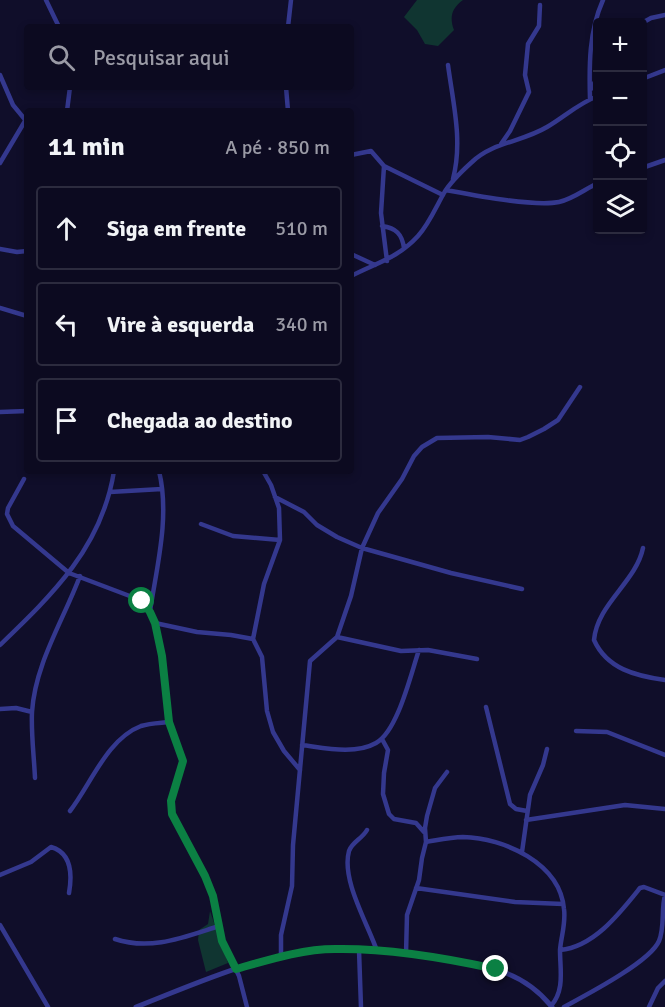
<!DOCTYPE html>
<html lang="pt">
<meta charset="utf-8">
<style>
:root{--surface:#0c0a20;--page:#151329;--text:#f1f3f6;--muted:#9a9aa5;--line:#2c2b3e}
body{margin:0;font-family:Signika,sans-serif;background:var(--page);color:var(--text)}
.controls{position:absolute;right:18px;top:18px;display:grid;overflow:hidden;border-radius:6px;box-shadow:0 3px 9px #0003}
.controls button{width:54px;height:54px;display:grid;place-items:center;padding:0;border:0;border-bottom:2px solid var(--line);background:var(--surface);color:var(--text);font:30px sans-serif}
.stop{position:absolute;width:18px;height:18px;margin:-14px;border:4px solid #0b8043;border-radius:50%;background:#fff}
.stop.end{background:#0b8043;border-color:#fff;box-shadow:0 2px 6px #0008}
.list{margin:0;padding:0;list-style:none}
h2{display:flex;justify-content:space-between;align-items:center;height:78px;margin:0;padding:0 24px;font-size:26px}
h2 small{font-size:20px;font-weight:400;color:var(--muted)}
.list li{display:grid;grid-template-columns:39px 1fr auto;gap:18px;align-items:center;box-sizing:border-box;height:84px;margin:0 12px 12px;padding:0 12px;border:2px solid var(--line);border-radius:6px}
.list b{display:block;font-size:22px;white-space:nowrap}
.list em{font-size:20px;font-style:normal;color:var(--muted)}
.icon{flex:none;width:33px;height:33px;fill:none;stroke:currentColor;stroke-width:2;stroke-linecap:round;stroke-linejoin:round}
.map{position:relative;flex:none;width:665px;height:1007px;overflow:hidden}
.search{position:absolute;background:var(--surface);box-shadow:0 3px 9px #0003;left:24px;top:24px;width:330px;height:66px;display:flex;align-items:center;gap:15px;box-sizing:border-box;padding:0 21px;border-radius:6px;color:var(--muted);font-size:22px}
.panel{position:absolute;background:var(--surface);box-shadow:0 3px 9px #0003;left:24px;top:108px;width:330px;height:366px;border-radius:6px}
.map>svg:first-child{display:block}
</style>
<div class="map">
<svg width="665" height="1007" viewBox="0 0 665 1007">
<rect width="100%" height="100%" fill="#100e2a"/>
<!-- green -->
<path fill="#103531" d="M417,0H463C452,8 449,17 454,30L438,46L425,44L417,30L404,17Z
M210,911L228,963L206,972L198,940L199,930L208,924Z"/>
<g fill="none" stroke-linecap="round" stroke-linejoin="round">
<!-- minor -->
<path stroke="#34388e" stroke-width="4.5" d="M46,0L59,27
M642,23L651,18L665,15
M288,27L291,0
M448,65C453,103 463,141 453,179
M0,75L13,105L27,122
M642,79L665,70
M286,87L288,111
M591,89L598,76
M590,99C589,65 589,31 603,0
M67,111L70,87
M501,144L510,131L529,92L525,75L528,44L539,26L540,5
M351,155L371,151L384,166L443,195
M0,163L25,121
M384,166L381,213L387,261
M642,168L665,160
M446,190C473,195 534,207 559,202C573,199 585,189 598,183
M382,226C396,228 402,234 404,248
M0,249L17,252L27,251
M351,254L375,265
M351,276C376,263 398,258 418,236C429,224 436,207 444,193C451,181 462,171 472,162C493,142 522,142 547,127C564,117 579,103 598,96
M0,308L27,316
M0,412L27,411
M263,471L271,485L279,508L280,540L264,584L253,639L262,657L267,711L273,732L284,751L300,770
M24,479L8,508L7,514L13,526L69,573L135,598L147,606L155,623L162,656L169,722L183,761L171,801L172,815L205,876L213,896L222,941L239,976L247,1007
M110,492L162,489
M275,497L304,512L317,525L337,537L362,548L451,573L522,589
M201,524L233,536L280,540
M643,548C636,582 597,604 594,640C607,669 636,676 665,680
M150,611C157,566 170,516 159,471
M155,623L197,632L231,635L253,639
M337,637L401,651L428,650L477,659
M0,645C53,594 102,547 114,471
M486,707L510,804L516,809L527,811
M0,709L16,708L32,712
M576,731L607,732L665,755
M382,739L388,750L384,773L383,794L389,814L394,819L416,823L424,832
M302,745C325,748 355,755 376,743C398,731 411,673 419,650
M35,778C34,756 31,734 32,712C35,664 63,621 80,576
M70,811C91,784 107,739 141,726C150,723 160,723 169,722
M526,820L625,805L665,809
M367,830C362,839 352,842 349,851C341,880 368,924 377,951
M426,842C438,840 451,837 463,837C504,838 560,863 564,909C566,923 561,937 560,950
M522,852L530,795L543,765L547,749
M0,875L31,862L51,847C72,853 72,876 69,893
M416,888L515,902L563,904
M0,925L48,1007
M115,939C151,951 184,937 219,926
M359,950L361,1007
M406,954L407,915L419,880L422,858L426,842L425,828L427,816L435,788L447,772
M281,956V935L292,886L293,845L310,661L337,637L351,596L362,548L378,513L402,479L414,456L422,447L437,438L488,437L520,440L528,437L544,429L558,420L580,387
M551,1006C565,990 560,970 560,950C594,947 620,913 640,888L644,887L665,895
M564,1007C586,995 650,962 659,941C665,927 661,909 665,895
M649,1007L658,988L665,981"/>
<!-- tertiary -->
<path stroke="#34388e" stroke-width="5" d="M136,1007C200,982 264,952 333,949C370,947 410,954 447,960C490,967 523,971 552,1007"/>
</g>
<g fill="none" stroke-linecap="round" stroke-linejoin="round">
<!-- route -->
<path stroke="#0b8043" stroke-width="8" d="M142,601L150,612L155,623L162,656L169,722L183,761L171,801L172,814L205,876L213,896L222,941L236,969C268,960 302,949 335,949C387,948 446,958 496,969"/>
</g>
</svg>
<div class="controls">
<button>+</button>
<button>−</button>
<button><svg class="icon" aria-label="locate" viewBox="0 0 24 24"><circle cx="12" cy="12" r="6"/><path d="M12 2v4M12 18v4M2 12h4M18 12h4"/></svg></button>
<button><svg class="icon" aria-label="layers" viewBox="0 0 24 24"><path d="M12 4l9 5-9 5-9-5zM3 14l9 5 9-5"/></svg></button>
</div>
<div class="stop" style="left:142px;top:601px"></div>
<div class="stop end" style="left:496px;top:969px"></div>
<div class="search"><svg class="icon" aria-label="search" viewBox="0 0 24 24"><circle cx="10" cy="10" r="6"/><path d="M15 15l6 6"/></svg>Pesquisar aqui</div>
<section class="panel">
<h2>11 min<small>A pé · 850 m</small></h2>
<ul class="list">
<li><svg class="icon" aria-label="ahead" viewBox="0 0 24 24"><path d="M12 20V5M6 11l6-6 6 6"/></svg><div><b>Siga em frente</b></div><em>510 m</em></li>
<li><svg class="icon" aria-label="left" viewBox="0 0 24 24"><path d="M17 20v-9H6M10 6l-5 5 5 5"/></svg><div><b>Vire à esquerda</b></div><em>340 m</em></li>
<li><svg class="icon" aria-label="arrive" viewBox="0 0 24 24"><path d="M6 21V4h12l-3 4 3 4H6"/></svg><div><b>Chegada ao destino</b></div></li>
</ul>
</section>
</div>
